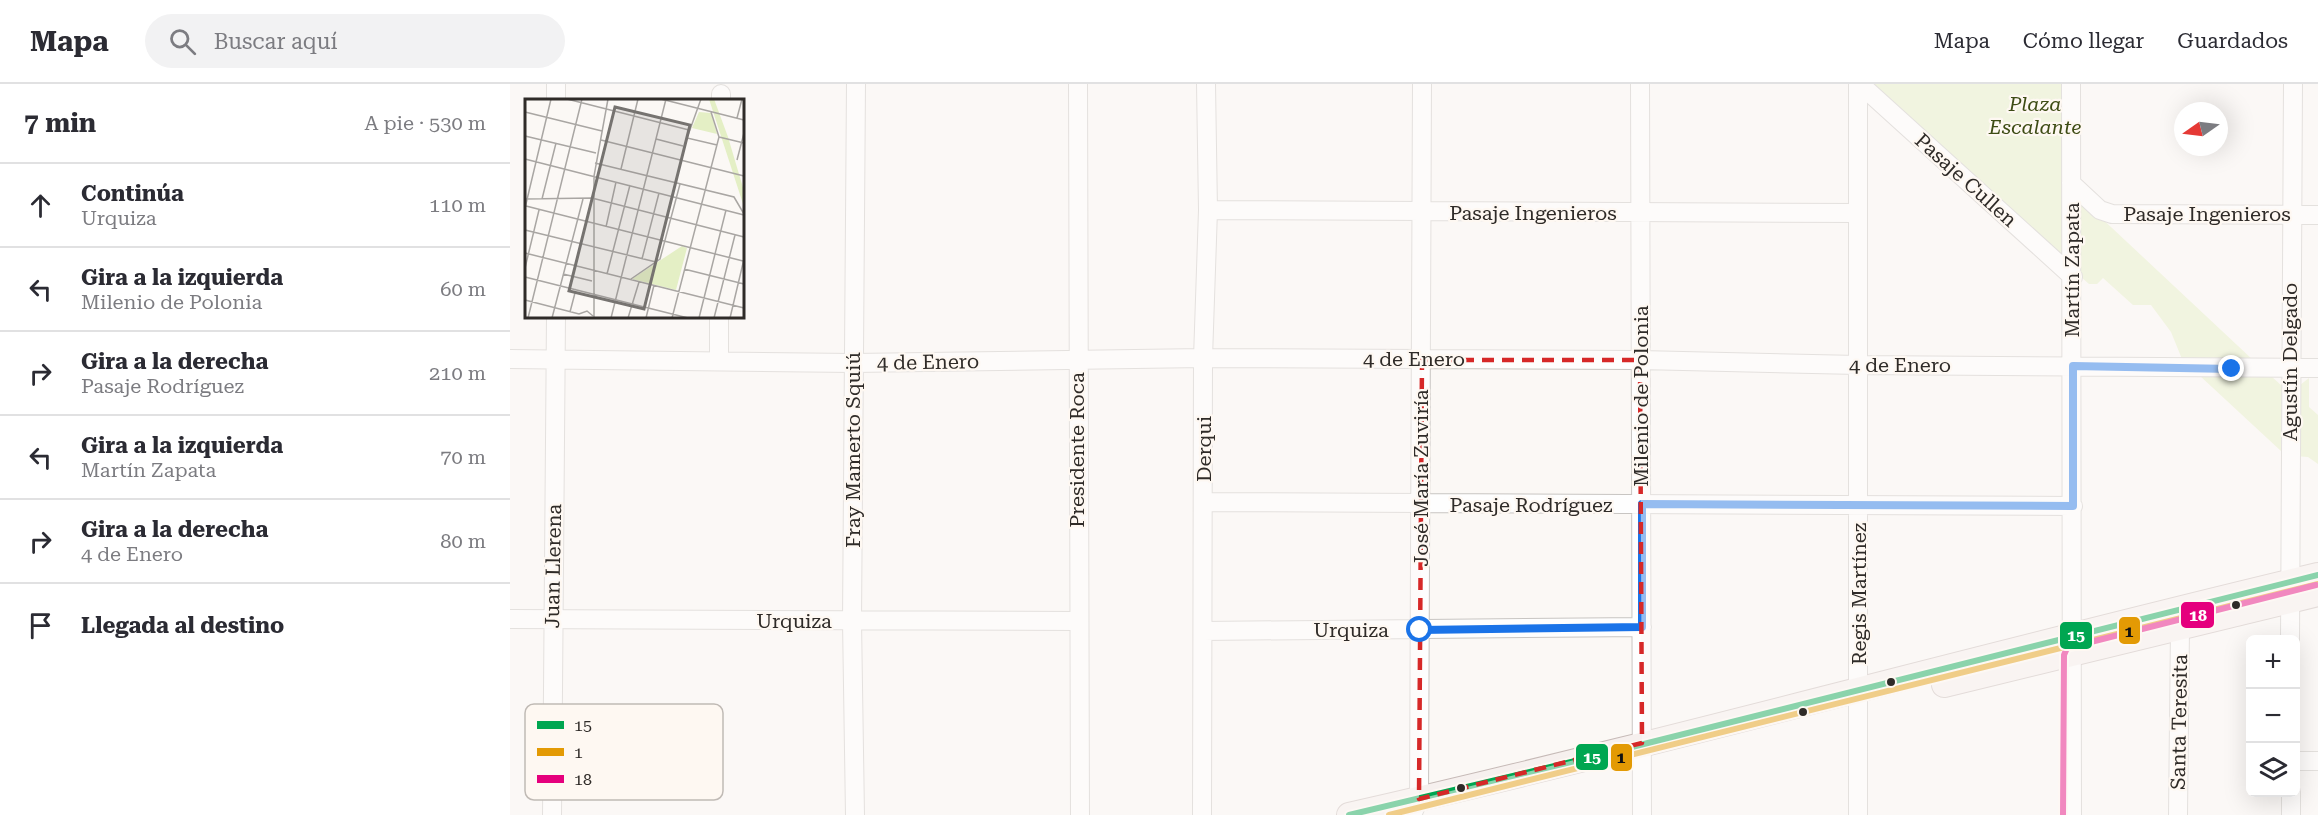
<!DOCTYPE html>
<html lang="es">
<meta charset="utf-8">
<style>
:root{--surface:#fff;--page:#f2f2f3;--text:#2b2b33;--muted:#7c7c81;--line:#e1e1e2}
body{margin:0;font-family:"Roboto Serif",serif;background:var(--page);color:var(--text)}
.controls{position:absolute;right:18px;bottom:18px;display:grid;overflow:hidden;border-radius:9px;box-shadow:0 6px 24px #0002}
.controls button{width:54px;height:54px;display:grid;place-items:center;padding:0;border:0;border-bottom:2px solid var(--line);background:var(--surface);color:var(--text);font:30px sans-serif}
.compass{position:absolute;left:1664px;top:18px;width:54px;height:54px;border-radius:50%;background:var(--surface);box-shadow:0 6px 24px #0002;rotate:256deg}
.stop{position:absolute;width:18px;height:18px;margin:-14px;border:4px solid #1a73e8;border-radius:50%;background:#fff}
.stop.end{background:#1a73e8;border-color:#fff;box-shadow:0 2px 6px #0008}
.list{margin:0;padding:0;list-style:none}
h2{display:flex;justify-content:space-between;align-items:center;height:78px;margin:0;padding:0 24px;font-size:26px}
h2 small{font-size:20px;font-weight:400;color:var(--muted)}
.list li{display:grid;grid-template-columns:39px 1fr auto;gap:18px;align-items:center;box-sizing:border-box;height:84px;padding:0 24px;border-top:2px solid var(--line)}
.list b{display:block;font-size:22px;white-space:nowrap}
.list p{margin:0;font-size:20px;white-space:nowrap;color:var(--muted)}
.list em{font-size:20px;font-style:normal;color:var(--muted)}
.icon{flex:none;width:33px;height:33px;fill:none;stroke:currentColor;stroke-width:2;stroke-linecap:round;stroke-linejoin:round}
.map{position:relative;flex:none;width:1808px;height:731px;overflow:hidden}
header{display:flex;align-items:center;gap:36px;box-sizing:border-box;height:84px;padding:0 30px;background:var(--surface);border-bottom:2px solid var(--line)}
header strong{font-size:28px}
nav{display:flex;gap:33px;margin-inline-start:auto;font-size:21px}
.search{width:420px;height:54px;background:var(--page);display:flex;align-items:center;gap:15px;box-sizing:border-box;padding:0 21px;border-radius:33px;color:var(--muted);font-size:22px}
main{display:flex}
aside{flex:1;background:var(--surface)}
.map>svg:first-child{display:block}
</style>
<header>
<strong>Mapa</strong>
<div class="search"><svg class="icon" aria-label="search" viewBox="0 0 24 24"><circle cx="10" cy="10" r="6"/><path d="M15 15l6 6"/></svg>Buscar aquí</div>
<nav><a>Mapa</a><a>Cómo llegar</a><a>Guardados</a></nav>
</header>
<main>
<aside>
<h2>7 min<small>A pie · 530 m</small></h2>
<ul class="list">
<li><svg class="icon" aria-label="ahead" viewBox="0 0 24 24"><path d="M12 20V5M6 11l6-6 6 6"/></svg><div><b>Continúa</b><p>Urquiza</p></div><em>110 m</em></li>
<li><svg class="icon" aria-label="left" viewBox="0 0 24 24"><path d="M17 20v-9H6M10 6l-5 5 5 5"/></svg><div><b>Gira a la izquierda</b><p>Milenio de Polonia</p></div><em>60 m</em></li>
<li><svg class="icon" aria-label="right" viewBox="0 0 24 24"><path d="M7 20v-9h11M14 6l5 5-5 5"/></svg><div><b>Gira a la derecha</b><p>Pasaje Rodríguez</p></div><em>210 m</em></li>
<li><svg class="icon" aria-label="left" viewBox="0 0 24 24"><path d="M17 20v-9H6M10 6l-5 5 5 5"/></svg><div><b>Gira a la izquierda</b><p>Martín Zapata</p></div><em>70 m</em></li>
<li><svg class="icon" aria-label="right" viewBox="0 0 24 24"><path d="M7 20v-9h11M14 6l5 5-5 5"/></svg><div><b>Gira a la derecha</b><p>4 de Enero</p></div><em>80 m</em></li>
<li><svg class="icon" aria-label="arrive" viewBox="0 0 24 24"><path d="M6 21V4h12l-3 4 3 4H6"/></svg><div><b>Llegada al destino</b></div></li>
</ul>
</aside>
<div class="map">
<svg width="1808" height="731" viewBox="0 0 1808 731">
<rect width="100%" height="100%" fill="#fbf8f5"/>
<!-- green -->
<path fill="#e4efc5" d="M1356,0H1556V179Z
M1570,114L1743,276L1672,275L1661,248L1641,221H1623L1593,194L1587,200H1579L1570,192Z
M1689,291L1761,292L1772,302L1771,367Z
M1799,294V323L1808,331V380L1798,373L1785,372V305Z"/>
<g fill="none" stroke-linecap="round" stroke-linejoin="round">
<defs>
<path id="minor" d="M568,0L570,731
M1130,0L1132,731
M1348,0V731
M1350,0L1563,193
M1561,0L1562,731
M46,16V0
M211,16V10
M1561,99L1590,126L1602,130L1808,131
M698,126L1348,129
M0,275L343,279L693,274L1130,276L1348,281L1808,284
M209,276V232
M694,418L1563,422
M0,535L568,537
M693,547L1132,543
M1780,556L1783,0
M1786,677H1808
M42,731L46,232
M345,731L342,537L346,0
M692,731L693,274L698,126L696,0
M902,731L909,715L912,0
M1668,731L1670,544
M1781,731V708"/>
<path id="major" d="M1434,601L1808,510
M839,731C1164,657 1484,568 1808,491"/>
</defs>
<!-- minor casing -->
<use href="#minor" stroke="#c8c5c2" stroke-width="20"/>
<!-- major casing -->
<use href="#major" stroke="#c6bab7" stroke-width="26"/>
<!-- minor -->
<use href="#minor" stroke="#fefefe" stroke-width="18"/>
<!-- major -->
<use href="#major" stroke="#f6f0ee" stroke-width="24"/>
<defs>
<path id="bus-1" d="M839,731L1082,673L1808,491"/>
<path id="bus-2" d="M879,731L1808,500"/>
<path id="bus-3" d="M1553,731L1554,571L1557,564L1806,501"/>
</defs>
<!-- bus-1 casing -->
<use href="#bus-1" stroke="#fef8f2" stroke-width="10"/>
<!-- bus-2 casing -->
<use href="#bus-2" stroke="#fef8f2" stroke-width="10"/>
<!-- bus-3 casing -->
<use href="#bus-3" stroke="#fef8f2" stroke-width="10"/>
<!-- bus-1 -->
<use href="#bus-1" stroke="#00a651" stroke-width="6"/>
<!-- bus-2 -->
<use href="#bus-2" stroke="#e39a04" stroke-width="6"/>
<!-- bus-3 -->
<use href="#bus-3" stroke="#e5007d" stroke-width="6"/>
</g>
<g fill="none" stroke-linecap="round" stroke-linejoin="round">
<!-- route -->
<path stroke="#1a73e8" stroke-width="8" d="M910,546L1132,543V420L1563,422V282L1722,285"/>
</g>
<!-- marked area -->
<path d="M0 0H1808V731H0ZM912,276H1130L1132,659L909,715Z" fill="#fbf8f5" fill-opacity=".55" fill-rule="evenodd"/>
<path fill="none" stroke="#d62828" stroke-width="4.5" stroke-dasharray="12 8" stroke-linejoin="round" d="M912,276H1130L1132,659L909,715Z"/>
<!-- markers -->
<g fill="#2f2b28" stroke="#fef8f2" stroke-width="2">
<circle cx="1726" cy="521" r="5"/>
<circle cx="1381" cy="598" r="5"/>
<circle cx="1293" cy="628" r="5"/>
<circle cx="951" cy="704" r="5"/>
</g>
<g text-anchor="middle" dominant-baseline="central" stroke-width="4.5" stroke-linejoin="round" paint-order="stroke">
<!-- park labels -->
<g font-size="20" font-style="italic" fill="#3e4c15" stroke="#fef8f2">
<text x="1525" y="20">Plaza<tspan x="1525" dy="23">Escalante</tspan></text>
</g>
<!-- street labels -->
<g font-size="20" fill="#2f2b28" stroke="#fef8f2">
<text transform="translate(1456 96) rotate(42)">Pasaje Cullen</text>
<text x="1023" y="129">Pasaje Ingenieros</text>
<text x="1697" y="130">Pasaje Ingenieros</text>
<text transform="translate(1562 186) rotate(-90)">Martín Zapata</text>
<text x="904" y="275">4 de Enero</text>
<text transform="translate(418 278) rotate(-1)">4 de Enero</text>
<text transform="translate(1780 278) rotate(-90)">Agustín Delgado</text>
<text x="1390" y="281">4 de Enero</text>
<text transform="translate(1131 312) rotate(-90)">Milenio de Polonia</text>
<text transform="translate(694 365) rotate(-90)">Derqui</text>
<text transform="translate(343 366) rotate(-90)">Fray Mamerto Squiú</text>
<text transform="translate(567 366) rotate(-90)">Presidente Roca</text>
<text transform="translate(911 394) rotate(-90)">José María Zuviría</text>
<text x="1021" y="421">Pasaje Rodríguez</text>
<text transform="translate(43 482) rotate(-89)">Juan Llerena</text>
<text transform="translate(1349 510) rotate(-90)">Regis Martínez</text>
<text x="284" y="537">Urquiza</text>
<text x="841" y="546">Urquiza</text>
<text transform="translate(1669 638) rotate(-89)">Santa Teresita</text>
</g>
</g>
<!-- overview -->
<g transform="translate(15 15)">
<rect width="219" height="219" fill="#fbf8f5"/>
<path d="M184,0H189L203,38L219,92V108ZM174,13L186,14L192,35L167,29ZM157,147L162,149L151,191L107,180Z" fill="#e4efc5"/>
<path fill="none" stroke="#a9a6a3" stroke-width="1.5" d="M42,0L164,31M136,0L219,21M176,0L162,39L192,46M0,13L77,32M212,19L217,0M0,37L71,54M194,38L219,44M131,40L158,47M76,41L219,77M0,60L219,116M212,61L219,34M70,64L209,98L219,115M96,70L113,0M0,100L67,99L219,138M17,100L31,44M1,107L218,162M0,109L26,0M81,128L91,83M0,131L131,163M0,154L219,209M117,160L134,94M0,169L14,111M159,170L219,185M38,175L67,182M82,175L105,86M0,178L163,219M106,180L135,160L155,85M0,201L54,215L62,212L68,217M45,213L51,190M3,219L57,0M27,219L58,100M69,219V77L83,0M86,219L141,0M103,219L114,183M121,219L129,186M147,219L194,38L186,13M174,219L201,111M189,219L210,136M205,219L219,160"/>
<path fill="#767370" fill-opacity="0.15" stroke="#767370" stroke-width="3" d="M90,8L165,26L119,210L44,192Z"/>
<rect width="219" height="219" fill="none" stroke="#2f2b28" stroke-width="3"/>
</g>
<!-- legend -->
<rect x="15" y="620" width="198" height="96" rx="9" fill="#fef8f2" stroke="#c0bab5" stroke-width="1.5"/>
<rect x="27" y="637" width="27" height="8" fill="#00a651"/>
<rect x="27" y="664" width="27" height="8" fill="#e39a04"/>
<rect x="27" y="691" width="27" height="8" fill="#e5007d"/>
<g font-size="16" fill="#2f2b28">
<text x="64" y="647">15</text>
<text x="64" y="674">1</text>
<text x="64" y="701">18</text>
</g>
<g stroke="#fef8f2" stroke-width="2">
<rect x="1670" y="517" width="35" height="28" rx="6" fill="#e5007d"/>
<rect x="1608" y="532" width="23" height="29" rx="6" fill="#e39a04"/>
<rect x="1549" y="537" width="34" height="29" rx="6" fill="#00a651"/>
<rect x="1065" y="659" width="34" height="28" rx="6" fill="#00a651"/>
<rect x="1100" y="659" width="23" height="29" rx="6" fill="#e39a04"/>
</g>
<g font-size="16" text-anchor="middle" font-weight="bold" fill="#fff">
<text x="1688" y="537">18</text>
<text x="1566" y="557">15</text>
<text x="1082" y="679">15</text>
</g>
<g font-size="16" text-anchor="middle" font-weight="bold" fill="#111">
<text x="1619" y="553">1</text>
<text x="1111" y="679">1</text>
</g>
</svg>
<div class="controls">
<button>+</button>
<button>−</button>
<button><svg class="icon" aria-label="layers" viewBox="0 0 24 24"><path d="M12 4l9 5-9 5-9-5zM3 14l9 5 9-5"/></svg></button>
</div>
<svg class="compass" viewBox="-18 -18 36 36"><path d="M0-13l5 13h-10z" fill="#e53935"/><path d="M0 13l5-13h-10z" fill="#7c7c81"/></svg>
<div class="stop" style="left:910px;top:546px"></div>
<div class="stop end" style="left:1722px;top:285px"></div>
</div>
</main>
